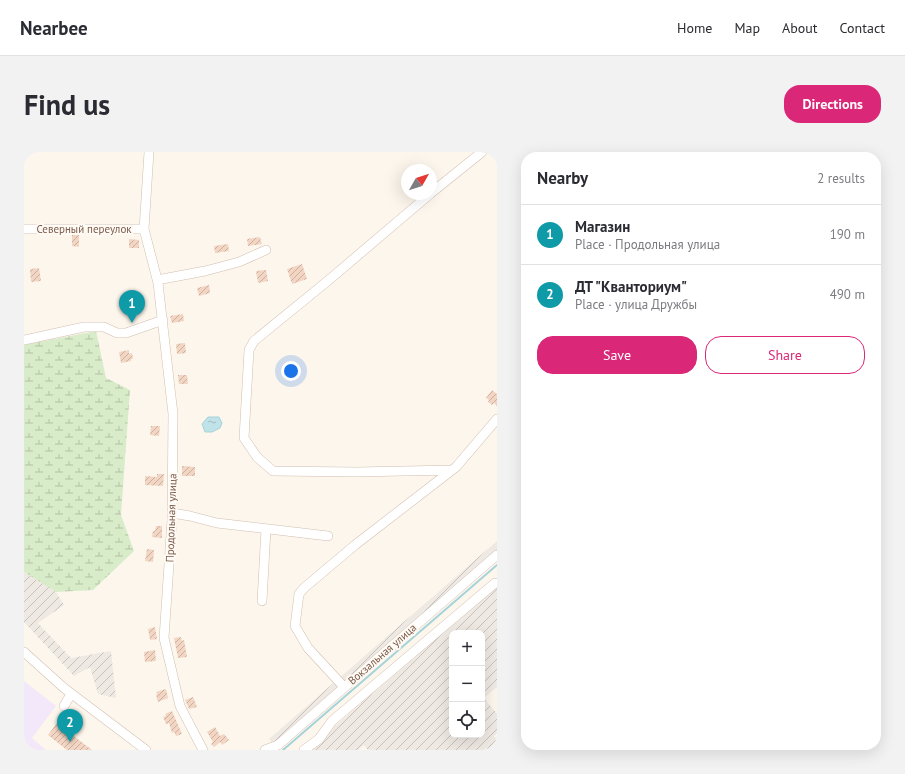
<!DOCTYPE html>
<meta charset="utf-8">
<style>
:root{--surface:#fff;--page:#f2f2f3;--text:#2b2b33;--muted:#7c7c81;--line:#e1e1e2;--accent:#db2777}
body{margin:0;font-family:"PT Sans",sans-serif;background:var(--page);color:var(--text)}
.controls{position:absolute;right:12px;bottom:12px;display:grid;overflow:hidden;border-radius:8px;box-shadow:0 4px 16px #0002}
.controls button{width:36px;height:36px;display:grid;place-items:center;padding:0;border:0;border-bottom:1px solid var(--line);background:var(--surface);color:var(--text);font:20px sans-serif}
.compass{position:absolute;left:377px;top:12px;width:36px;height:36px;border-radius:50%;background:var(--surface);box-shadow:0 4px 16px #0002;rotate:51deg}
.you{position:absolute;left:267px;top:219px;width:14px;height:14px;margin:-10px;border:3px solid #fff;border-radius:50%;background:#1a73e8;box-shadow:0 0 0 6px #1a73e833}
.badge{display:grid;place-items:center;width:26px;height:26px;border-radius:50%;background:var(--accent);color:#fff;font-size:13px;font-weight:700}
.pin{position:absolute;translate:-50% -33px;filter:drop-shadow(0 1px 2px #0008)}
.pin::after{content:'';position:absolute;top:21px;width:14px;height:12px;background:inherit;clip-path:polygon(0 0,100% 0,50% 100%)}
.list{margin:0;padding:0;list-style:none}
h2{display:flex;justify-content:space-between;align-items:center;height:52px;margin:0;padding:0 16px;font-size:17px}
h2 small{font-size:13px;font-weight:400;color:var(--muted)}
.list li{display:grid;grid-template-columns:26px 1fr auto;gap:12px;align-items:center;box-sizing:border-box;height:60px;padding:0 16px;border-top:1px solid var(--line)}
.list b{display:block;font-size:15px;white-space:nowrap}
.list p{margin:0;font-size:13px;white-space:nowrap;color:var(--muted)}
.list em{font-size:13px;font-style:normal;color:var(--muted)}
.actions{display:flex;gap:8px;padding:12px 16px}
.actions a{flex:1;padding:9px 0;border:1px solid var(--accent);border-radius:16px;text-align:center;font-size:14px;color:var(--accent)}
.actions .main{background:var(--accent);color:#fff}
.icon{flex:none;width:22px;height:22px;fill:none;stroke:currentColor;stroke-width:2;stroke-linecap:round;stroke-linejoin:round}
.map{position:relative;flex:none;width:473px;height:598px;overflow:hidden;border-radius:16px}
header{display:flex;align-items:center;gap:24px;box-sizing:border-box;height:56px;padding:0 20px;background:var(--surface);border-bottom:1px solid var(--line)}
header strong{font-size:19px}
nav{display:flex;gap:22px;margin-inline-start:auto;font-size:14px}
.intro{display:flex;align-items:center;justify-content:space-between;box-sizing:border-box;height:96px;padding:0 24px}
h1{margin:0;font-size:28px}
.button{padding:10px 18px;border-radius:16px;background:var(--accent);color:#fff;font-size:14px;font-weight:700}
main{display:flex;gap:24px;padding:0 24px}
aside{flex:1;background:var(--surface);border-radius:16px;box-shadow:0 4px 16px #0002}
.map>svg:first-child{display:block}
</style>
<header>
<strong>Nearbee</strong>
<nav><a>Home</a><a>Map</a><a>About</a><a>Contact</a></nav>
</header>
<div class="intro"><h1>Find us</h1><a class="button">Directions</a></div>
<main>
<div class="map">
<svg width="473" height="598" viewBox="0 0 473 598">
<defs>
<pattern id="industrial-furrows" width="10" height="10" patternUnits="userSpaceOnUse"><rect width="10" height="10" fill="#efe9e4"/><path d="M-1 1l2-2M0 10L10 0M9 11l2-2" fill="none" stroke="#c7c0bb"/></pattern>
<pattern id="wetland-marsh" width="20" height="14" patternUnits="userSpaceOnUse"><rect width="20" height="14" fill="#d8ecc9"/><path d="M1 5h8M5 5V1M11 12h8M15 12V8" fill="none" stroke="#b4c2a5"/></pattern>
<pattern id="water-ripples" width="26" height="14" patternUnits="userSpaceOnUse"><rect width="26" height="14" fill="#bfe3e8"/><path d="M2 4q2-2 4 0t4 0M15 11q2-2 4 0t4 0" fill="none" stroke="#a0bbbe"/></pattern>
<pattern id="building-hatch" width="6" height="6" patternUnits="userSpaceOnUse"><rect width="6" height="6" fill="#f3d5c3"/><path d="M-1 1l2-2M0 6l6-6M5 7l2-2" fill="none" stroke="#cab0a1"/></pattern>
</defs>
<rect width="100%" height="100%" fill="#fdf6ec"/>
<!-- industrial -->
<path fill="url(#industrial-furrows)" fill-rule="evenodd" d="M473,389V397L249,592L245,587Z
M0,420L32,440L40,453L14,471L47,506L87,499L92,546L74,542L66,515L50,524L0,470Z
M473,434V535L460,546L473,562V581L470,584L473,588V598H344L340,593L334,598H288L295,593L311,574ZM428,481H458V583H428Z"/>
<!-- education -->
<path fill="#f3e8fa" d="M0,529L32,554L8,586L22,598H0Z"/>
<!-- wetland -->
<path fill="url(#wetland-marsh)" d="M72,179L82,226L106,238L97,363L110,399L69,438L32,440L0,420V193Z"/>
<!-- water -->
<path fill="url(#water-ripples)" stroke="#a5d3da" d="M184,265H195L198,271L196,276L188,280H181L178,272Z"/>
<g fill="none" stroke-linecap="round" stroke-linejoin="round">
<!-- stream -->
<path stroke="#a5d3da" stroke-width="2" d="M259,598L473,413"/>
</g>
<!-- building -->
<path fill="url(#building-hatch)" d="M48,83H55V95L48,94Z
M236,85L238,92L224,94L223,87Z
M105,87L115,88V96H105Z
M204,92L205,99L191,101L190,94Z
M278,112L283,127L268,132L263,117Z
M15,116L17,129L7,130L6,117Z
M242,118L244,129L234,131L232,119Z
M185,133L186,141L175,144L173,136Z
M159,162L160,169L148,171L146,164Z
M161,191L162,201L153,202L152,192Z
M105,198V202L108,201L109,207H107V209L97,211L95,200Z
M154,223H163L164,232H155Z
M468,238L473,242V254L470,251L468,253L464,250L465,248L462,246Z
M127,274H136L135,284L126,283Z
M158,314L171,315V324H158Z
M133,322H140L139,334L121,333V324L133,325Z
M132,374H138V386L128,385L129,379H131Z
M123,397L130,398L129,410L121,409Z
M131,475L133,487L126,488L124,477Z
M157,485L158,489L160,488L163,505L154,506L150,486Z
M131,498L132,509L121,510L120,500Z
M142,537L144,546L134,550L132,543L133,542L132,540Z
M169,545L173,555L165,557L161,548Z
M148,559L158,582L152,584L150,580L148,581L145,571L142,572L139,565L142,564L141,562Z
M33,571L68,598H43L24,583Z
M191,575L196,584L200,582L205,588L198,593L196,590L190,595L187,592L189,590L183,580Z"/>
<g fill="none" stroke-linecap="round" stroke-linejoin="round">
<defs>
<path id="minor" d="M125,0L120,77L134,131L149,262L148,368L140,486L156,554L179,598
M407,41L458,0
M406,42L306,127L230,189L225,198L220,286L233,305L249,319L332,320L428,318
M0,77H120
M133,128L181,119L215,110L242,98
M0,188L60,175H80L93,181H102L139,168
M148,361L166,364L193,371L304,384
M238,449L242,377
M0,500L40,536L122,598
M320,535L284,496L271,474L275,442L280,436L331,393L432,315L473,267
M40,554L47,542
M241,598L254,593L473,403
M280,598L295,587L308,569L471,431"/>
</defs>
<!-- minor casing -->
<use href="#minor" stroke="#d1beb0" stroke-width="10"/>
<!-- minor -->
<use href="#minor" stroke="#fff" stroke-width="9"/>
</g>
<g text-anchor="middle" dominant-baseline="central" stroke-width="4" stroke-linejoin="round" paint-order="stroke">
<!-- street labels -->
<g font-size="11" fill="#7a5c4d" stroke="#fffaf3">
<text x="60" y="77">Северный переулок</text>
<text transform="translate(147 366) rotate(-88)">Продольная улица</text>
<text transform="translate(358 502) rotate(-41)">Вокзальная улица</text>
</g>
</g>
</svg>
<div class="controls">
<button>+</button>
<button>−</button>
<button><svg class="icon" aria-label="locate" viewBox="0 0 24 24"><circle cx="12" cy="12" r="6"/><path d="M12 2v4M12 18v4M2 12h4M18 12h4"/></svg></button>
</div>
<svg class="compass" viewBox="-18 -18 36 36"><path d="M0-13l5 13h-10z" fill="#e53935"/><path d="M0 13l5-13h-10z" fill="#7c7c81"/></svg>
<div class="you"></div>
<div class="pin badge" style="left:108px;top:171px;background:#0f9aa8">1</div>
<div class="pin badge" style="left:46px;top:590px;background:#0f9aa8">2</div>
</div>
<aside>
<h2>Nearby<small>2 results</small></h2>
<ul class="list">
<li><span class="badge" style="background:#0f9aa8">1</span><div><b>Магазин</b><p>Place · Продольная улица</p></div><em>190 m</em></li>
<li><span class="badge" style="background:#0f9aa8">2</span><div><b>ДТ &quot;Кванториум&quot;</b><p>Place · улица Дружбы</p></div><em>490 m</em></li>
</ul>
<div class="actions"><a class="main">Save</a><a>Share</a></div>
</aside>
</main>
